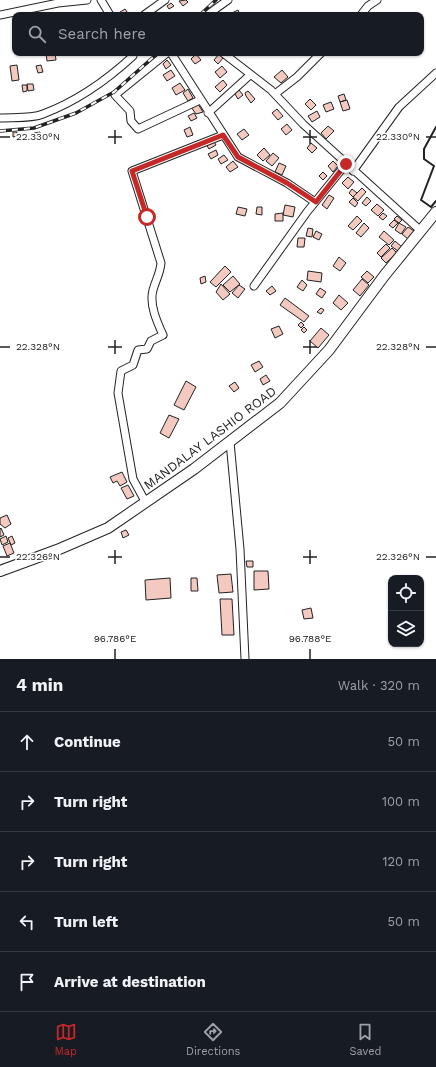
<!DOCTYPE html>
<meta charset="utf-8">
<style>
:root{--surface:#171b24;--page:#242831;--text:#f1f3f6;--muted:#9ea1a6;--line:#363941;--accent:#c62828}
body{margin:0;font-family:"Work Sans",sans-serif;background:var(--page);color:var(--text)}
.controls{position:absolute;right:12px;bottom:12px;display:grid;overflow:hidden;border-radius:8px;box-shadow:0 1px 3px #0004}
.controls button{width:36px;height:36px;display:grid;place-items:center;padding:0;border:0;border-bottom:1px solid var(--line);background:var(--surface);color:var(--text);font:20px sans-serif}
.stop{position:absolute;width:12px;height:12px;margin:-9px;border:3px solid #c62828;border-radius:50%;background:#fff}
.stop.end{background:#c62828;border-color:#fff;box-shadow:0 1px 4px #0008}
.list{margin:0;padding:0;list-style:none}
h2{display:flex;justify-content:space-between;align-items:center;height:52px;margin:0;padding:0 16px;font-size:17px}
h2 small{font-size:13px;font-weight:400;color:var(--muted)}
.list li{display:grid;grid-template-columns:26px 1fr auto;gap:12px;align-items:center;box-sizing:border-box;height:60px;padding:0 16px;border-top:1px solid var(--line)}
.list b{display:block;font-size:15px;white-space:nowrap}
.list em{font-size:13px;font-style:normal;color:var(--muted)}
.icon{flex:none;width:22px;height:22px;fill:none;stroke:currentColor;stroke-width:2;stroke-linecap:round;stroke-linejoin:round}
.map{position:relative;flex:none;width:436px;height:659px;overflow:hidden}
.search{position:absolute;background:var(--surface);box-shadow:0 1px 3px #0004;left:12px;right:12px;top:12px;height:44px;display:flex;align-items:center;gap:10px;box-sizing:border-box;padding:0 14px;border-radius:8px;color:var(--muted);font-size:15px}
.sheet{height:352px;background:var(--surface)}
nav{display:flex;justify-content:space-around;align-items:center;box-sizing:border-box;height:56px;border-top:1px solid var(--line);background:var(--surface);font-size:11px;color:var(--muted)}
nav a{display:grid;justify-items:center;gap:2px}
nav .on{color:var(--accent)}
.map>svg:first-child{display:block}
</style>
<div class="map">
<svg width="436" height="659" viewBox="0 0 436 659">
<rect width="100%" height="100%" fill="#fff"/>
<!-- building -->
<path fill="#f3c9c0" stroke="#222" d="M186,0L188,2L183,6L179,1Z
M171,3L174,6L169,9L167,6Z
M125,9L129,15H117V14Z
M238,10L240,15H233L232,13Z
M46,53H55L56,60L47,61Z
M196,54L201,60L195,64L191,59Z
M219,54L223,58L218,64L214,60Z
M167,60L171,65L166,69L163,64Z
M17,65L19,80L12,81L10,66Z
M41,65L43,72L38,73L36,66Z
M222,66L227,72L220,78L215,72Z
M171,70L175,76L167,81L163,75Z
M282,70L288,77L281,83L274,77Z
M223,80L227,85L220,92L215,87Z
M180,83L185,90L176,95L172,88Z
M27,84H33L34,90L28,91Z
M22,85H27V91L23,92Z
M188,89L193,98L188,101L183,93Z
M239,90L243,95L238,99L235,94Z
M248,91L255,99L251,103L246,96L245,93Z
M344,94L346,100L340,102L338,96Z
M310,99L316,105L311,110L305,104Z
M347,100L350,109L343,111L340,102Z
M331,102L334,109L326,112L323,105Z
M198,104L203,112L196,114L191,107Z
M277,109L283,116L278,120L272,113Z
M317,111L320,117L312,122L308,116Z
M194,113L197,118L191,121L188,116Z
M287,124L292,130L286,135L281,129Z
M328,126L334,131L326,139L321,133Z
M190,127L193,135L187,137L184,130Z
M244,129L249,135L242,140L237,134Z
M13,132H17V136L13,137Z
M40,132L41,138L35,139L34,133Z
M213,140L216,145L209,149L206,144Z
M311,143L317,148L312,153L307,148Z
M264,148L270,155L263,161L257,155Z
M216,150L218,155L211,159L208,154Z
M273,153L279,158L272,166L266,161Z
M224,155L228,160L221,164L218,159Z
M233,161L238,167L230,172L226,167Z
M333,161L338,166L333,172L328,166Z
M279,163L286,166L282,175L275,172Z
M323,172L327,176L323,180L319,176Z
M348,177L354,182L348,189L342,183Z
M362,188L366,192L358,201L353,197Z
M352,189L357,193L353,197L349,193Z
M329,195L334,198L327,209L322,205Z
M367,197L371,201L366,206L362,203Z
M353,198L358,203L355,207L349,202Z
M377,204L384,210L378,216L371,210Z
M285,205L295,207L293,217L283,215Z
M238,207L247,209L245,216L236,214Z
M257,207H262V215L256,214Z
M283,213V221H275V214Z
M383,213L387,216L383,220L379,217Z
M357,216L362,221L353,230L348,226Z
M397,216L402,220L399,223L394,219Z
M394,220L398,223L393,228L389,225Z
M364,223L369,228L361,237L356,233Z
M399,223L406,227L401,234L395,230Z
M408,227L414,231L408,239L402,234Z
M308,228L313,229L312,237L306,236Z
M316,231L322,234L319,240L313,237Z
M384,231L394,240L389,245L379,237Z
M298,238H305L304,247H297Z
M395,241L402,247L398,251L391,246Z
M386,244L390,248L381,257L377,253Z
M392,248L397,253L386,263L381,258Z
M339,257L346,263L340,271L333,266Z
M225,266L231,272L216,287L210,282Z
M308,271L322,273L321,282L307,280Z
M367,271L374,277L368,283L361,277Z
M205,276L206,282L201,284L200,278Z
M233,276L240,284L230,292L223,285Z
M362,279L369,285L360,296L353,290Z
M302,280L307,285L303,291L297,287Z
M221,284L230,294L223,300L216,292Z
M239,285L245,289L238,298L232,293Z
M272,286L276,291L270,295L266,291Z
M320,288L326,292L322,298L316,294Z
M339,295L348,303L341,310L333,303Z
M285,298L309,316L304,322L280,305Z
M321,308L324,310L321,314L317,312Z
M301,322L304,325L301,328L298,325Z
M279,326L283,334L275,338L271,329Z
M304,327L307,330L304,333L301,330Z
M321,328L329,335L318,348L310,341Z
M259,361L263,367L255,372L251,365Z
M266,375L270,381L263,385L260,379Z
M186,381L196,387L184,410L174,405Z
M235,382L239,388L234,392L229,386Z
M169,415L179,419L169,438L160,433Z
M122,472L127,482L120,486L117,481L113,483L110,477Z
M128,485L134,496L127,499L121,488Z
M7,515L11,524L5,528L0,524V518Z
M1,528L4,535L0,537V529Z
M126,530L129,535L123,538L121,532Z
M6,536L8,542L2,545L0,539Z
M12,536L15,543L11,545L8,538Z
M10,543L14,553L7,556L3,546Z
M246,561H253V567H247Z
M254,571H268L269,589L254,590Z
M231,574L233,592L219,593L217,575Z
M170,578L171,598L146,600L145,580Z
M191,578H197L198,591H191Z
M220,599H232L234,635H222Z
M311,608L313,618L304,619L302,610Z"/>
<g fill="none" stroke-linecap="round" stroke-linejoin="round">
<defs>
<path id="minor" d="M101,0L110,15
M0,15L58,3L87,0
M144,15L165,0
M207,15L228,0
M361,15L368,6L377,0
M167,53L115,95L130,111L131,121L138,129L200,100
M171,53L238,157L287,183L315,202
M223,53L271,90L303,124L421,231
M275,94L297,77L321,53
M208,113L250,75
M0,118C13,117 31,119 43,114C75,102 107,80 133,56V53
M353,171L399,107L436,73
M254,286L307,212L346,164
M230,442L240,549L245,659
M146,503L133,479L118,393L121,371L133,365L138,350L147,349L151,341L163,335C157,322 149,304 153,290C156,279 160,274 161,263L132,171L223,135"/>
<path id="highway" d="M0,571L57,550L108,528L194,469L280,403L329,350L384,276L436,212"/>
</defs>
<!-- minor casing -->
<use href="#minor" stroke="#222" stroke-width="9"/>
<!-- highway casing -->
<use href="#highway" stroke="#222" stroke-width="12"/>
<!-- minor -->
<use href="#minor" stroke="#fff" stroke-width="7"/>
<!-- highway -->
<use href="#highway" stroke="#fff" stroke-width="10"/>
<defs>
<path id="rail" d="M200,15L216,0
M0,131L34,128L76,113L114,92L158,53"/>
</defs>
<!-- rail casing -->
<use href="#rail" stroke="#222" stroke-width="3.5"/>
<!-- rail -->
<use href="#rail" stroke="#fff" stroke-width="2" stroke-dasharray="6" stroke-linecap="butt"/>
<!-- wall -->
<path stroke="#222" stroke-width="2" d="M436,127L424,149V159L434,166L421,200L431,207L436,201"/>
</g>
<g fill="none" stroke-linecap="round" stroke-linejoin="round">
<!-- route -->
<path stroke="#c62828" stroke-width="5" d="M147,217L132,171L223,135L238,157L287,183L316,202L346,164"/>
</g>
<!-- ticks -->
<path fill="none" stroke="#222" stroke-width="1.5" d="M115,130V144M310,130V144M0,137H10M108,137H122M303,137H317M426,137H436M115,340V354M310,340V354M0,347H10M108,347H122M303,347H317M426,347H436M115,550V564M310,550V564M0,557H10M108,557H122M303,557H317M426,557H436M115,649V659M310,649V659"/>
<g text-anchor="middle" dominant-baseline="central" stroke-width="3" stroke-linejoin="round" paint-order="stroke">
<!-- street labels -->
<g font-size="13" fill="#222" stroke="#fff">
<text transform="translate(210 438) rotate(-37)">MANDALAY LASHIO ROAD</text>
</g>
</g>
<g font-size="10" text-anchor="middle" fill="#222" stroke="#fff" stroke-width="3" stroke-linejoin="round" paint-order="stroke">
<text x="38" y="140">22.330°N</text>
<text x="398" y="140">22.330°N</text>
<text x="38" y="350">22.328°N</text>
<text x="398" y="350">22.328°N</text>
<text x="38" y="560">22.326°N</text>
<text x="398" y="560">22.326°N</text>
<text x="115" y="642">96.786°E</text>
<text x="310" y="642">96.788°E</text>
</g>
</svg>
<div class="controls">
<button><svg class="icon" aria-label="locate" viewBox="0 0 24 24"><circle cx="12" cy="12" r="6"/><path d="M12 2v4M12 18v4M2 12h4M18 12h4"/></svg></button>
<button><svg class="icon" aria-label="layers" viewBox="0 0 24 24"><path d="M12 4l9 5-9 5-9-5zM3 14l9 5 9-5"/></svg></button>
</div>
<div class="stop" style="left:147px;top:217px"></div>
<div class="stop end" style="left:346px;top:164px"></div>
<div class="search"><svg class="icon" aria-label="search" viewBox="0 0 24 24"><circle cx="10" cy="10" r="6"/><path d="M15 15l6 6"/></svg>Search here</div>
</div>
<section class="sheet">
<h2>4 min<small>Walk · 320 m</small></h2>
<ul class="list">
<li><svg class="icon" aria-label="ahead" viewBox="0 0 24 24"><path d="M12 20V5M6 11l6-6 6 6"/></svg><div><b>Continue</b></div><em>50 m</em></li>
<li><svg class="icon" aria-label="right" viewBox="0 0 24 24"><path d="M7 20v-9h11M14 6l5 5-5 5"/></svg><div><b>Turn right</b></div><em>100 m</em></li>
<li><svg class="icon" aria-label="right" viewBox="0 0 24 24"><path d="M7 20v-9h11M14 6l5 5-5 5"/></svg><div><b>Turn right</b></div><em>120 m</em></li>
<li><svg class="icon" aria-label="left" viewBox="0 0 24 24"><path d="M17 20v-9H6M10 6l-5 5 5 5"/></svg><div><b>Turn left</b></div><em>50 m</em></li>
<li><svg class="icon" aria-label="arrive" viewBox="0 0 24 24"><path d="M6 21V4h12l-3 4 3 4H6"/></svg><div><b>Arrive at destination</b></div></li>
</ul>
</section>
<nav>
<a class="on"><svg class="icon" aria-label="map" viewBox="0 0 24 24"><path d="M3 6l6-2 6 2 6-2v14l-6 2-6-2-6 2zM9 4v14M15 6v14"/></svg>Map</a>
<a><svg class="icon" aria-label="directions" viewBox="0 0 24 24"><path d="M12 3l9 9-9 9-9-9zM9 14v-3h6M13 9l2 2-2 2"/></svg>Directions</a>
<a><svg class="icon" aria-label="saved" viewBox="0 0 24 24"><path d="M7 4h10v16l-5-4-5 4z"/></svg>Saved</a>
</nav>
